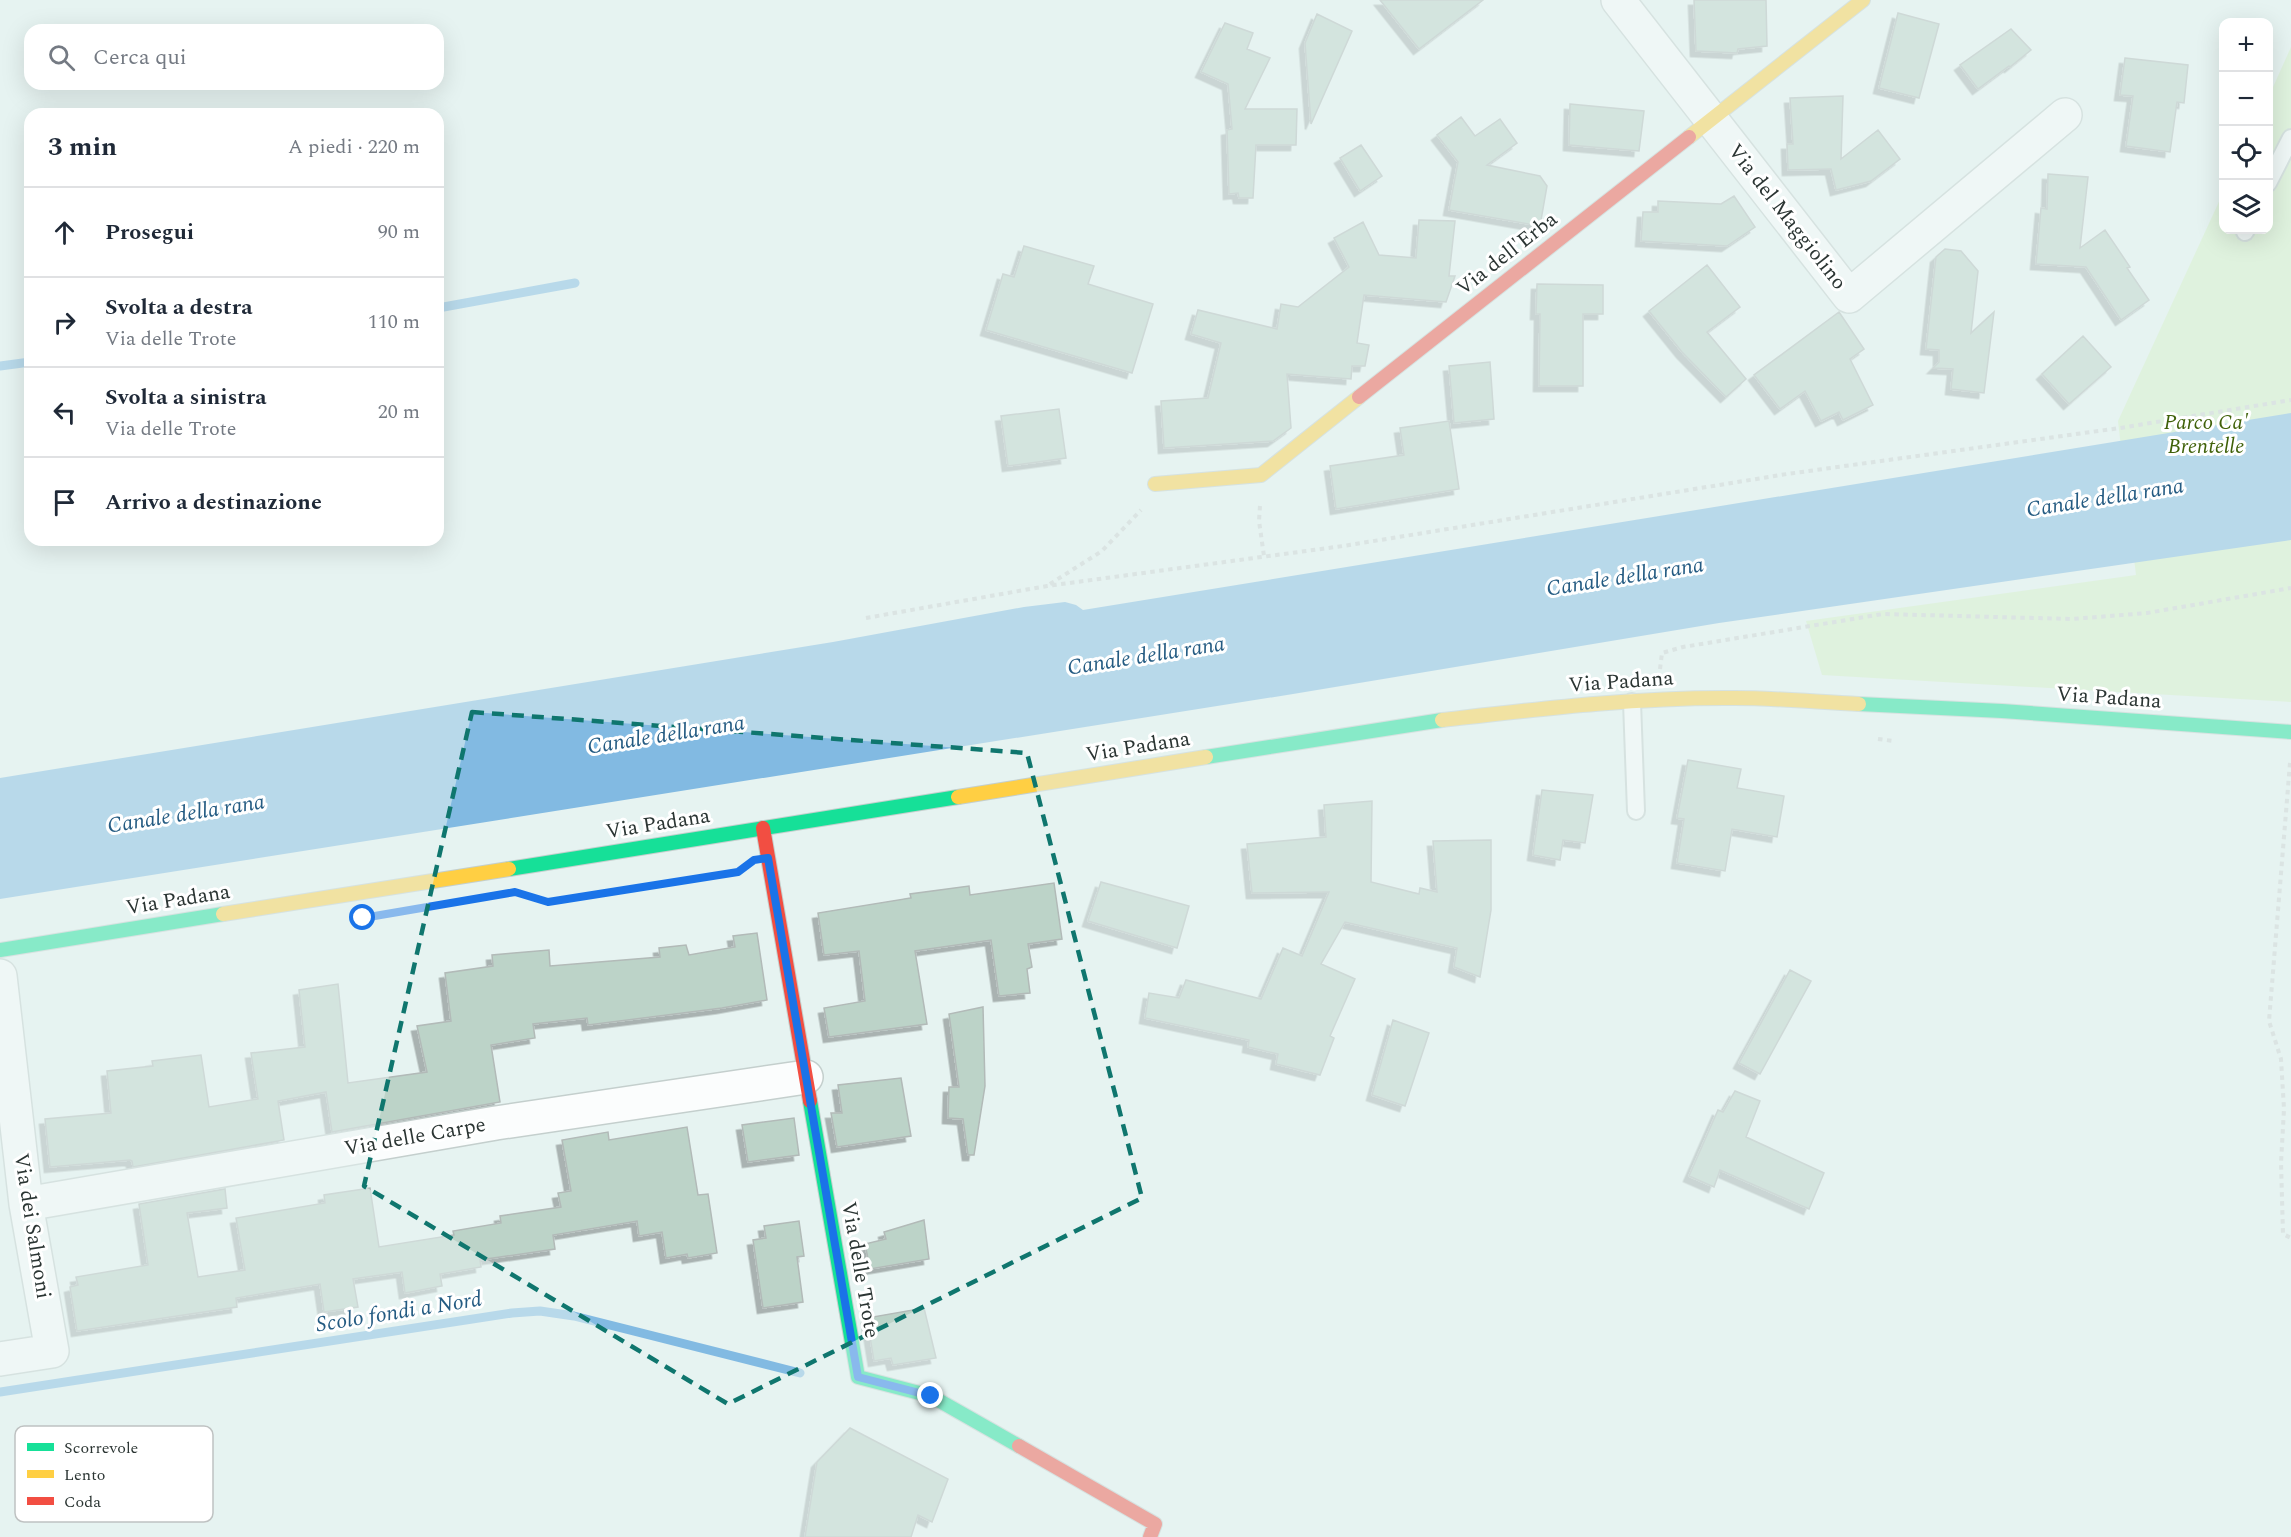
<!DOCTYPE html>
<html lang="it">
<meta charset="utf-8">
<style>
:root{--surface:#fff;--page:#f2f2f3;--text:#1f2937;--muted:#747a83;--line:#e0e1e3}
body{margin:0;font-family:Spectral,serif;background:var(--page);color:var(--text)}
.controls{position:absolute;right:18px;top:18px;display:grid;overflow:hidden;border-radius:12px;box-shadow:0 6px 24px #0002}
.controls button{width:54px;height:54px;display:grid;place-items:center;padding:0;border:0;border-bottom:2px solid var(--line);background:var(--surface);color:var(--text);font:30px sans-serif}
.stop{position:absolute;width:18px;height:18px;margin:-14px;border:4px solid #1a73e8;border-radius:50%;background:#fff}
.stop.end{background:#1a73e8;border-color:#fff;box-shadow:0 2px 6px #0008}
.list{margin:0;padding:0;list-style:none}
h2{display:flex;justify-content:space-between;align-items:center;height:78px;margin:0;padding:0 24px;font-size:26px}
h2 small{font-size:20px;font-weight:400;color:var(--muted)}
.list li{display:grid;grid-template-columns:39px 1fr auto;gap:18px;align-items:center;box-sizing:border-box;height:90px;padding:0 24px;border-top:2px solid var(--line)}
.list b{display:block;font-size:22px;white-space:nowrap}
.list p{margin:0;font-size:20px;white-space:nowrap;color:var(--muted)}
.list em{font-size:20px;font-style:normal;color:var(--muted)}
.icon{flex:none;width:33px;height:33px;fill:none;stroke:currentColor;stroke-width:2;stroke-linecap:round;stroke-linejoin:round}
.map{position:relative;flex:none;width:2291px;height:1537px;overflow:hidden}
.search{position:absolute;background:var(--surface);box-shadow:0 6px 24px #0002;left:24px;top:24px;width:420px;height:66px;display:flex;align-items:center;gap:15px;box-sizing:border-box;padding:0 21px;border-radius:18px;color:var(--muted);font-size:22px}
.panel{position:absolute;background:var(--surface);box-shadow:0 6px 24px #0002;left:24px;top:108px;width:420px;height:438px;border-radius:18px}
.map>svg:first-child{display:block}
</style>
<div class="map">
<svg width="2291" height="1537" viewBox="0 0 2291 1537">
<defs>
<filter id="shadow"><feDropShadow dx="-5.5" dy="5.5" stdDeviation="0" flood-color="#0004"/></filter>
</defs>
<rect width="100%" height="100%" fill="#e6f3f1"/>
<!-- green -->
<path fill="#d8f1c8" d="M2291,47V702L1822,675L1806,621L2136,575L2118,421L2223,193L2224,230H2268L2269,96Z"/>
<!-- water -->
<path fill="#82bae2" d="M2291,413V540L1719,623L1293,694L0,899V778L833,642L1024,607L1065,602L1076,605L1083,610Z"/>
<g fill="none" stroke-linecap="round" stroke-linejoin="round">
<!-- stream -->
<path stroke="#82bae2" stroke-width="9" d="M438,308L575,283
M0,366L30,362
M0,1392L512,1313L540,1311L574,1316L800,1373"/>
</g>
<!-- building -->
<path fill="#bcd3c8" stroke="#b2bab8" stroke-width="1.5" filter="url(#shadow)" d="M1380,0H1483L1419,49Z
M1694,0H1766L1767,46L1738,49L1737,53L1696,51Z
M1898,13L1939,24L1919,98L1879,88Z
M1317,14L1352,31L1311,124L1305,43Z
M1225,23L1253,33L1247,49L1270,58L1245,109H1297L1296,145H1256L1253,198H1239L1238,193L1229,194L1227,130L1232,129L1228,84L1201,72Z
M2011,29L2031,50L2010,67L2009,66L1978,89L1960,65Z
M2125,58L2188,65L2184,103L2177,102L2170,152L2126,146L2133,96L2120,95Z
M1843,96L1841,159L1878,130L1900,159L1871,181L1836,190L1831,169L1788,170L1787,144H1793L1790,98Z
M1570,104L1644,111L1639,151L1569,145Z
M1461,117L1475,136L1500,119L1517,143L1487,165L1540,176L1547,186L1540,226L1449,210L1458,162L1437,135Z
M1361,145L1382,176L1360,191L1340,158Z
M2048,174L2088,177L2080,248L2105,230L2130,267L2127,268L2149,300L2121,320L2086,267L2036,264L2041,208L2047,209Z
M1734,196L1755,227L1727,246L1641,241L1643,212H1658V201L1721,204Z
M1419,220L1455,221L1449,276H1455L1446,302L1364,295L1357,343L1369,345L1365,366H1352L1351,379L1287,374L1291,428L1273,441L1164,448L1161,401L1208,398L1221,343L1191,334L1198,310L1277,329L1281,304L1298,307L1349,267L1334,238L1363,222L1379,255L1416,258Z
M1024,246L1094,266L1088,284L1153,304L1132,373L986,330L1003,274L1014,277Z
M1945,249L1961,251L1978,271L1971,333L1994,312L1984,393L1951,389L1953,369L1933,368L1939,362V350L1926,349L1936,257Z
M1707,265L1740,307L1707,332L1746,379L1726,397L1682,352L1649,311Z
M1537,284L1603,285V314H1583V386H1539L1540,314H1536Z
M1839,312L1864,349L1850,359L1873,405L1843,420L1839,412L1821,421L1805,391L1780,409L1754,375Z
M2083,336L2111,367L2069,404L2042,374Z
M1490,362L1494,419L1454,423L1449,366Z
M1059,409L1066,458L1008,466L1001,416Z
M1449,421L1459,489L1336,509L1330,466L1404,455L1400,428Z
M1688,760L1741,769L1737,788L1784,796L1777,837L1732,829L1725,871L1677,863L1684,819L1677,818Z
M1542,790L1593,795L1585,843L1563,840L1560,860L1533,855Z
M1372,801L1371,882L1419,894L1420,888L1437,892L1433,841L1491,840V910L1480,977L1454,967L1457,948L1345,922L1321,964L1355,979L1330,1036L1334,1038L1320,1075L1276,1064L1278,1054L1248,1047L1249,1040L1145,1018L1149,993L1179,998L1186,980L1261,999L1283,948L1302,956L1329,892L1252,893L1247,844L1326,837L1324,805Z
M1101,882L1189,906L1177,948L1088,921Z
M1054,883L1062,939L1028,944L1032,967L1027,969L1030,993L999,996L991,940L915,951L927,1024L829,1037L824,1008L865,1001L859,951L824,955L818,913L911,898L910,894L969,886L970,895Z
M757,933L767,1000L722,1008L588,1025L587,1018L533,1024L535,1038L491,1045L500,1102L332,1132L326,1092L278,1101L284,1140L133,1167L132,1161L130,1160L50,1167L45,1119L111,1113L107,1071L153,1066L152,1061L201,1055L209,1107L258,1099L251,1053L305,1047L299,990L338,984L348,1083L427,1072L417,1026L451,1021L445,973L493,966L492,955L549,950L550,966L660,957L659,948L686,945L689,955L735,947L733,936Z
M1790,970L1811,981L1760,1074L1739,1063Z
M983,1007L985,1086L974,1155H968L963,1119L948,1118L949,1087H959L949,1014Z
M1393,1020L1429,1033L1405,1106L1372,1095Z
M901,1078L911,1136L837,1147L831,1113H842L838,1085Z
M1735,1091L1760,1101L1746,1137L1824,1173L1809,1209L1720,1170L1714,1187L1689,1176L1718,1110L1723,1112Z
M794,1118L799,1155L748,1162L742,1125Z
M687,1127L698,1195L708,1194L717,1253L688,1258L687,1254L666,1258L662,1232L639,1236L637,1221L553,1235L555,1249L480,1260L481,1267L440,1274L442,1286L405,1293L402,1272L353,1279L358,1307L324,1312L320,1284L236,1298L237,1307L77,1331L70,1287L78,1285L76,1277L148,1265L139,1204L225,1189L227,1208L187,1213L198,1277L245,1270L236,1218L325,1203L324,1195L370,1188L379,1247L454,1235L453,1231L501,1223L500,1216L561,1207L558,1193L571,1191L562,1140L608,1132L609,1140Z
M924,1220L929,1259L870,1269L865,1244L886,1239L884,1232Z
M799,1221L804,1256L797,1257L803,1302L763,1308L753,1240L766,1238L764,1226Z
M924,1308L936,1358L893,1365L891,1358L874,1361L867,1318Z
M850,1428L948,1479L932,1522L918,1515L911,1537H805L817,1462Z"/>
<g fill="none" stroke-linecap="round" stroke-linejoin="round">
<defs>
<path id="lane" d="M2268,183L2291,138
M2245,232L2246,230
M1632,702L1636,811"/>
<path id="street" d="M1618,0L1849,296L2065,115
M0,976L26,1204L52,1351L0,1359
M26,1204L496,1123L806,1077"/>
<path id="fast" d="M1859,704L2002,711L2291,732
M1206,757L1442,720
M509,869L958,797
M0,950L223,914
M810,1101L858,1377L931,1396L1019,1446"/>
<path id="slow" d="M1689,137L1863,0
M1155,484L1261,475L1359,397
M1442,720C1539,709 1637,697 1735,698C1776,698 1817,702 1859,704
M958,797L1206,757
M223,914L509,869"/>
<path id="jam" d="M1359,397L1689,137
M763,828L810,1101
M1019,1446L1155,1524L1150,1537"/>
</defs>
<!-- lane casing -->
<use href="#lane" stroke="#c4cfcd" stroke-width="20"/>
<!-- street casing -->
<use href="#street" stroke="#c4cfcd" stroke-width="36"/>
<!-- fast casing -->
<use href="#fast" stroke="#c4cfcd" stroke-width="16"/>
<!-- slow casing -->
<use href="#slow" stroke="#c4cfcd" stroke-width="16"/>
<!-- jam casing -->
<use href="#jam" stroke="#c4cfcd" stroke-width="16"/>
<!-- path -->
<path stroke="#ced2d2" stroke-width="4" stroke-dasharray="4.5 4.5" stroke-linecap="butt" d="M1260,506L1259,521L1264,556
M1050,584L1102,551L1141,510
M866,618L1047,586L1343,546L1787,474L2120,428L2291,400
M1660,669L1662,653L1683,647L1883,614L2072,619L2147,613L2291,588
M1878,739L1894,741
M2290,763L2269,1021L2281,1059L2284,1109L2281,1163L2283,1234L2291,1238
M535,898L548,902L738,872"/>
<!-- lane -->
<use href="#lane" stroke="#fbfdfd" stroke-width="16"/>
<!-- street -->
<use href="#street" stroke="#fbfdfd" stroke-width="33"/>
<!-- fast -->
<use href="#fast" stroke="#16e098" stroke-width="14"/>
<!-- slow -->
<use href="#slow" stroke="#ffcf43" stroke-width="14"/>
<!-- jam -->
<use href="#jam" stroke="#f24e42" stroke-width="14"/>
</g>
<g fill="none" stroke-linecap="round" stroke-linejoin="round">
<!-- route -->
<path stroke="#1a73e8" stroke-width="8" d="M363,918L515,892L548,902L738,872L754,860L768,858L858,1377L931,1396"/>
</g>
<!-- marked area -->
<path d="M0 0H2291V1537H0ZM472,712L1027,753L1142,1198L728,1404L364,1186Z" fill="#e6f3f1" fill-opacity=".55" fill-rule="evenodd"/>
<path fill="none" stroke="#0f766e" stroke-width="4.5" stroke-dasharray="12 8" stroke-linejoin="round" d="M472,712L1027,753L1142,1198L728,1404L364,1186Z"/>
<g text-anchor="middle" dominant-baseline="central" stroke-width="6" stroke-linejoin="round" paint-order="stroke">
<!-- street labels -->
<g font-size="21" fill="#2b3533" stroke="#fff">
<text transform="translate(1787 217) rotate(52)">Via del Maggiolino</text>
<text transform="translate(1507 254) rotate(-38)">Via dell'Erba</text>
<text transform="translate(1621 682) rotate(-4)">Via Padana</text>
<text transform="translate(2109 698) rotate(4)">Via Padana</text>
<text transform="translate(1138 747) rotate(-9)">Via Padana</text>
<text transform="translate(658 824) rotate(-9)">Via Padana</text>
<text transform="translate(178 900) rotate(-9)">Via Padana</text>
<text transform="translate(415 1137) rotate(-10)">Via delle Carpe</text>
<text transform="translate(32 1226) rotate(81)">Via dei Salmoni</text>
<text transform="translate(860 1270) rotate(80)">Via delle Trote</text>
</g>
<!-- park labels -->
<g font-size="21" font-style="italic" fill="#3f6109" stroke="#fff">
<text x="2206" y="423">Parco Ca'<tspan x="2206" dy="24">Brentelle</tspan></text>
</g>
<!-- water labels -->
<g font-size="22" font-style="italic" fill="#245b82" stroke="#fff">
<text transform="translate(2105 498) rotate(-9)">Canale della rana</text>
<text transform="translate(1625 577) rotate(-9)">Canale della rana</text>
<text transform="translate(1146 656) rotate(-9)">Canale della rana</text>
<text transform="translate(666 735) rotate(-9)">Canale della rana</text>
<text transform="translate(186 814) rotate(-9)">Canale della rana</text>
<text transform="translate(399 1312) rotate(-9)">Scolo fondi a Nord</text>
</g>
</g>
<!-- legend -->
<rect x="15" y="1426" width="198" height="96" rx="9" fill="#fff" stroke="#bfc2c2" stroke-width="1.5"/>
<rect x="27" y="1443" width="27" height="8" fill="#16e098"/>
<rect x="27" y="1470" width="27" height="8" fill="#ffcf43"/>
<rect x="27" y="1497" width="27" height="8" fill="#f24e42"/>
<g font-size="16" fill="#2b3533">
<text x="64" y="1453">Scorrevole</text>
<text x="64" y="1480">Lento</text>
<text x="64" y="1507">Coda</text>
</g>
</svg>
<div class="controls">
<button>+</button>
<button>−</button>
<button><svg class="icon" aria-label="locate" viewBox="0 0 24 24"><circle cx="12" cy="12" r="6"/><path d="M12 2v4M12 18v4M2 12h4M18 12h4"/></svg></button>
<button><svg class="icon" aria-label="layers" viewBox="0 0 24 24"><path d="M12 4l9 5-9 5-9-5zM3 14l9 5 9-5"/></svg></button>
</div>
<div class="stop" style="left:363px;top:918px"></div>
<div class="stop end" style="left:931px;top:1396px"></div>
<div class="search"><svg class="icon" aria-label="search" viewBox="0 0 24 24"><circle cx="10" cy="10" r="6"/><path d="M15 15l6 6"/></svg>Cerca qui</div>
<section class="panel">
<h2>3 min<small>A piedi · 220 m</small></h2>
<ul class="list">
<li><svg class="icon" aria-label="ahead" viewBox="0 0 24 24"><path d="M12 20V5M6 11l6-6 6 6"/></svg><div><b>Prosegui</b></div><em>90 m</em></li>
<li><svg class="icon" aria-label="right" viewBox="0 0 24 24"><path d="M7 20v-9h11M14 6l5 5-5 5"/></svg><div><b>Svolta a destra</b><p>Via delle Trote</p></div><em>110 m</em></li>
<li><svg class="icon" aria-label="left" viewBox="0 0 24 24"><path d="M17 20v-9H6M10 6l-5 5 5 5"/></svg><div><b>Svolta a sinistra</b><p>Via delle Trote</p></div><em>20 m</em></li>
<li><svg class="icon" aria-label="arrive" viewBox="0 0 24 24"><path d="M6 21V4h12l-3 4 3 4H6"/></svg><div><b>Arrivo a destinazione</b></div></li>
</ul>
</section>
</div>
